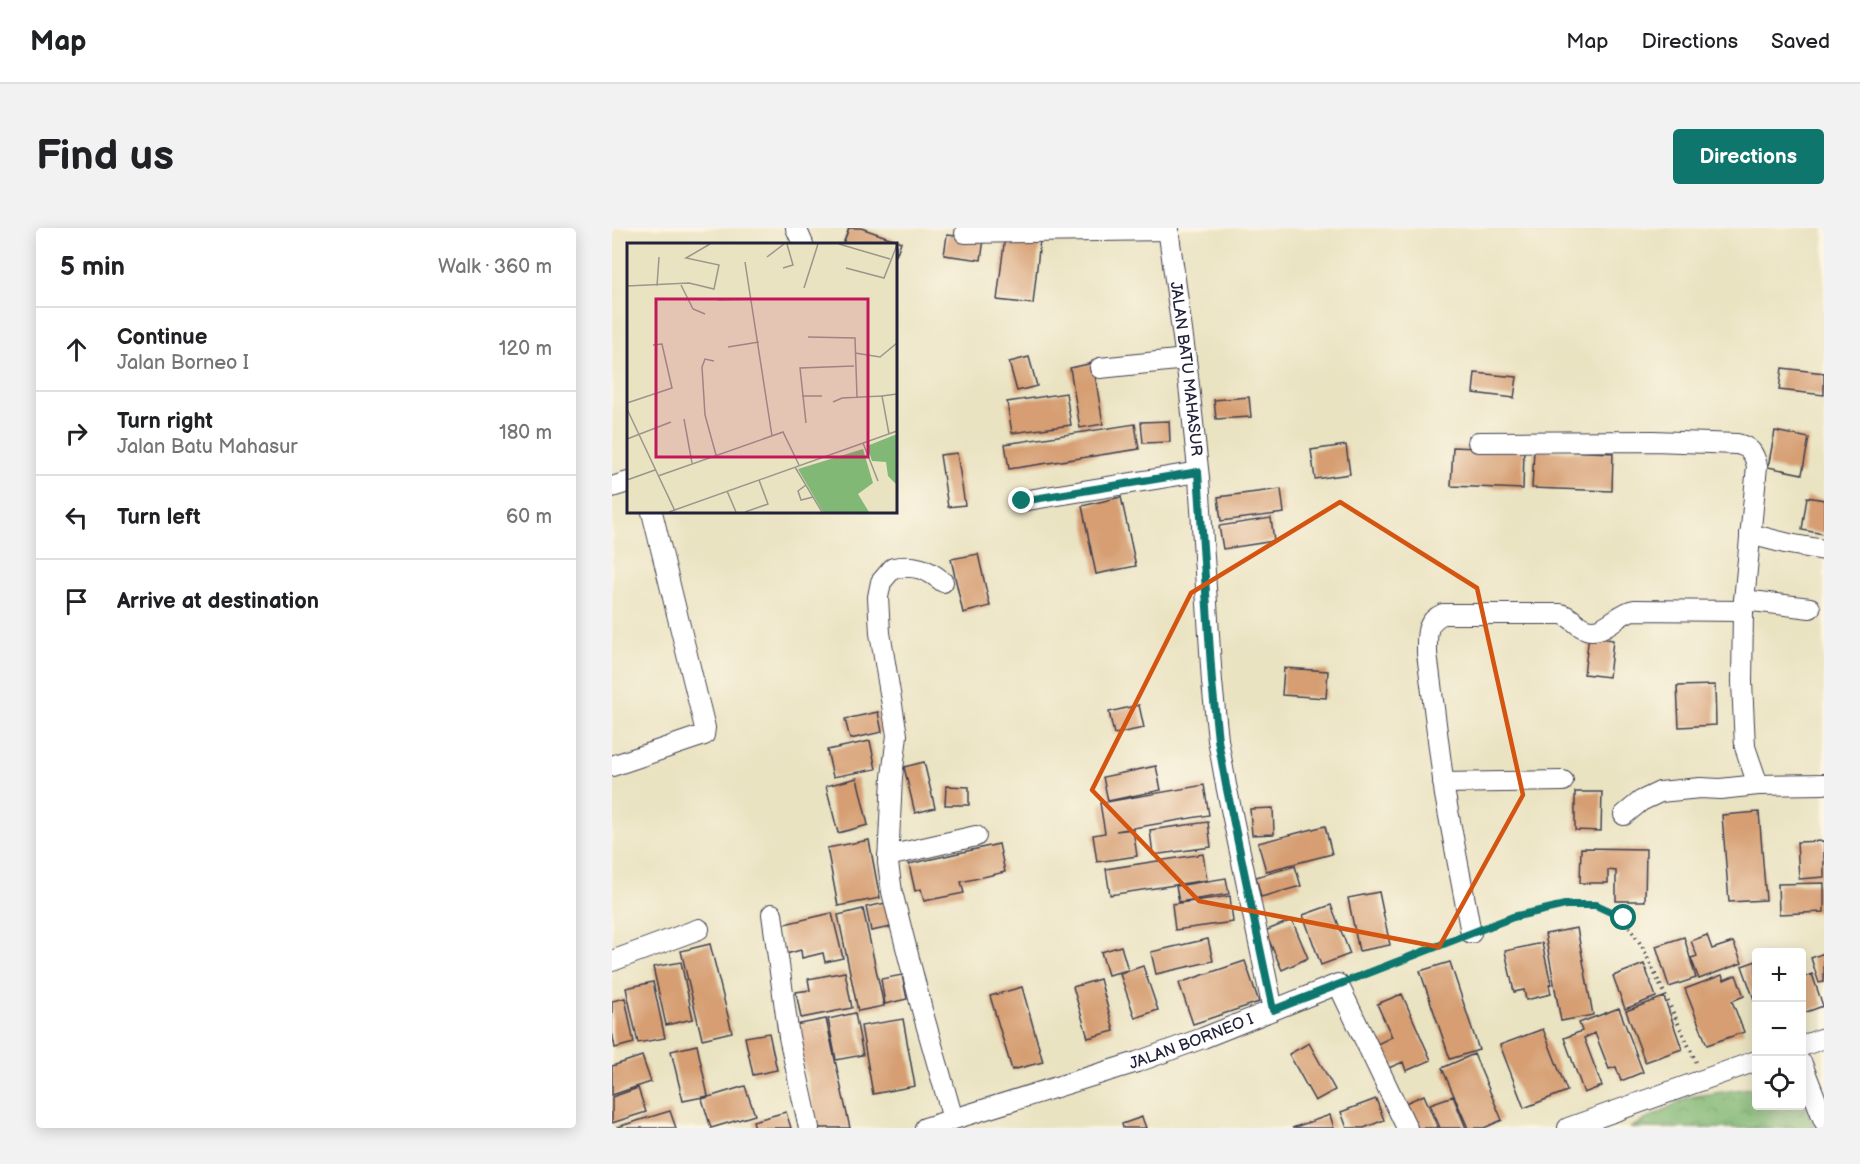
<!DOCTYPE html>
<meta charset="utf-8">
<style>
:root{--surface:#fff;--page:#f2f2f2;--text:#202124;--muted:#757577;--line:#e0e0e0;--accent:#0f766e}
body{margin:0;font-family:"Balsamiq Sans",sans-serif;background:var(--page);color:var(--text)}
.controls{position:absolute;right:18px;bottom:18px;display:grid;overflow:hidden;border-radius:6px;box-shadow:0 3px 15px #0003}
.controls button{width:54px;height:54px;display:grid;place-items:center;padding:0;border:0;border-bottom:2px solid var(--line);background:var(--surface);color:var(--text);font:30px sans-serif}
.stop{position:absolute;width:18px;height:18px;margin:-14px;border:4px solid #0f766e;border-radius:50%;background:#fff}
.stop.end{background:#0f766e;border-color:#fff;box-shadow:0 2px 6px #0008}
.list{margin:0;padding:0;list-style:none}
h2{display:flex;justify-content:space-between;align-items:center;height:78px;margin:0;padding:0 24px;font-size:26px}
h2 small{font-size:20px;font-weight:400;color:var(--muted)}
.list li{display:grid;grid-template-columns:39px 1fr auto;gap:18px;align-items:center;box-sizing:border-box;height:84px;padding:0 24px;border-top:2px solid var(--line)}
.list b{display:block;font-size:22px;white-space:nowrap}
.list p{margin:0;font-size:20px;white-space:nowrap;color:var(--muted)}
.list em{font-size:20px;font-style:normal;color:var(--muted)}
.icon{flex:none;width:33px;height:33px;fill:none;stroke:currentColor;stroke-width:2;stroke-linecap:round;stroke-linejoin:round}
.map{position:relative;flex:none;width:1212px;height:900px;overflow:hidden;border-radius:6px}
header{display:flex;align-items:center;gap:36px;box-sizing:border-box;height:84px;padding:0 30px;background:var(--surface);border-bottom:2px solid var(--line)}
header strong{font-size:28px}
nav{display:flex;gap:33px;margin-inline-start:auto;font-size:21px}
.intro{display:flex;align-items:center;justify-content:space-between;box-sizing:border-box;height:144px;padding:0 36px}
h1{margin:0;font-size:42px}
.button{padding:15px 27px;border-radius:6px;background:var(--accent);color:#fff;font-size:21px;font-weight:700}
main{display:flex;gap:36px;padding:0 36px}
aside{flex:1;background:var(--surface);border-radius:6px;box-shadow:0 3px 15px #0003}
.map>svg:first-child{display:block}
</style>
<header>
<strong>Map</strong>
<nav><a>Map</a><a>Directions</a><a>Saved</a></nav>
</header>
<div class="intro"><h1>Find us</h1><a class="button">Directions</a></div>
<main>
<aside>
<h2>5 min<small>Walk · 360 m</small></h2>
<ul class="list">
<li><svg class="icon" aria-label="ahead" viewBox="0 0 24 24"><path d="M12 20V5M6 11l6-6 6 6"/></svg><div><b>Continue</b><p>Jalan Borneo I</p></div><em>120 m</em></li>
<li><svg class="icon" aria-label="right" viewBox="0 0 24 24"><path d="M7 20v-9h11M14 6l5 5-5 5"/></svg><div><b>Turn right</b><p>Jalan Batu Mahasur</p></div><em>180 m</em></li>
<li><svg class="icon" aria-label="left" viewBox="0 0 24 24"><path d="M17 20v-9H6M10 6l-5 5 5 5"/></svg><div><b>Turn left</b></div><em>60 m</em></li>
<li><svg class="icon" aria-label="arrive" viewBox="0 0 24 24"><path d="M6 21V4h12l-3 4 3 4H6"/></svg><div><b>Arrive at destination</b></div></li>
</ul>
</aside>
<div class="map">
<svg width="1212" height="900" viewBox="0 0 1212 900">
<defs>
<pattern id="forest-crowns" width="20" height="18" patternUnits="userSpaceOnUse" patternTransform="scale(1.5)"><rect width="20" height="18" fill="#82b875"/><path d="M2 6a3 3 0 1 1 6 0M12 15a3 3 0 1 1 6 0" fill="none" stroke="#6a9561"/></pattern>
</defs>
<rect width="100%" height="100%" fill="#fcf5e5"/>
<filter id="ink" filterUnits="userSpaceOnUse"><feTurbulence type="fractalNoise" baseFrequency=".0167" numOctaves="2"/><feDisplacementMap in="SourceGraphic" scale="12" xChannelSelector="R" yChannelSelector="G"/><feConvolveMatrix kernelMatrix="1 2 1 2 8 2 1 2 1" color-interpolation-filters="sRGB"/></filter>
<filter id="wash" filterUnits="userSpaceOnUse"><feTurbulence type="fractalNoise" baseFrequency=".008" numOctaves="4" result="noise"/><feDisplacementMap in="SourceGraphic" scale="24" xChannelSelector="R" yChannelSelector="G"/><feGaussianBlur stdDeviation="1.35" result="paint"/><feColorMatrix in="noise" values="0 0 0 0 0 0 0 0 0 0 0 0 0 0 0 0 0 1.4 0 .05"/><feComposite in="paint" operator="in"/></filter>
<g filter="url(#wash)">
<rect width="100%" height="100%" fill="#eae3c2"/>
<!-- forest -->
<path fill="url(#forest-crowns)" stroke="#526d58" stroke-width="1.5" d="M1144,859V878H1190V872L1203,900H1018L1077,869Z"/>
<g id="blocks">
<!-- building -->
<path fill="#d69e72" d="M237,0H249L289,14L284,28V16H231Z
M335,7L372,11L369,32L332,27Z
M393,8L428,12L421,76L385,72Z
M417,129L425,158L405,163L397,134Z
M481,135L491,196L468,200L458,140Z
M1170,140L1212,145V167L1167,162Z
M863,145L905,149L902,170L861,165Z
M454,165L459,197L400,205L395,174Z
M637,169L639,189L604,191L602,172Z
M557,193L558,214L531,215L529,194Z
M523,196L527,221L397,241L393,216Z
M1163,203L1197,210L1190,246L1156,239Z
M734,217L738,246L703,251L699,222Z
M841,219L912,222L911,261L839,258Z
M922,222L1001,225L1000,263L920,260Z
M345,225L353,277L336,279L328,227Z
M669,261L672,285L609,293L606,269Z
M509,269L524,338L484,346L470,278Z
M1195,269L1212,272V306L1190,302Z
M659,290L662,313L611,321L607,298Z
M366,326L378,378L351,385L339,331Z
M977,408L1001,412L997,449L972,446Z
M672,440L716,443L714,470L670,467Z
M1103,457L1104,497L1067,499L1065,458Z
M527,477L532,500L502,506L497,484Z
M266,484L270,504L238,511L233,491Z
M258,513L264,541L221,549L215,522Z
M312,534L323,580L303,585L292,539Z
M544,538L549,562L496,573L491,549Z
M245,550L256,597L226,605L214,558Z
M592,557L597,587L504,603L521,601L525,628L485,634L481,607L493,605L488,575Z
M334,558L357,559V577H333Z
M963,564H990L989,603L963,602Z
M661,580L662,606L640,607L638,581Z
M1147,584L1154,672L1117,674L1110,587Z
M596,594L599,619L541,627L538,602Z
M713,598L720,626L654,643L646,615Z
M257,612L268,670L226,678L215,620Z
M1212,613V649L1187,651L1185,614Z
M387,616L393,644L349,654L352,665L312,673L309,661L303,663L297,636Z
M969,620L1034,621L1033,673H1004V643L996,642V655H968Z
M591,626L595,652L498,667L494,641Z
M683,638L689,658L649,669L644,649Z
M614,650L617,666L567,674L564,658Z
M1212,655V684L1167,686L1166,656Z
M767,664L778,717L747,723L736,670Z
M618,668L621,694L563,702L560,676Z
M279,674L284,698L259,703L254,679Z
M719,677L738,726L709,737L691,687Z
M251,681L272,778L246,783L226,687Z
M220,685L231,730L213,734L211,725L190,730L189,722L174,726L168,697Z
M680,692L696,730L670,742L653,703Z
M965,700L981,787L949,793L933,706Z
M1095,707L1100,721L1121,714L1130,735L1087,751L1079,730L1085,728L1079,713Z
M1072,709L1084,750L1057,759L1044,718Z
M596,711L601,733L544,746L539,724Z
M930,715L939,756L937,757L939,766L914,772L912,762L902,764L893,723Z
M98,716L120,804L90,811L69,723Z
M509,718L516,742L496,747L489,724Z
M1212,725V754L1207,755L1199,730Z
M633,733L647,774L581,796L567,755Z
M1144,733V777L1130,738Z
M69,734L81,791L54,797L41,739Z
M838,734L867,822L838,831L808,743Z
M1032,736L1044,769L1013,781L1001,748Z
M531,738L546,782L523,790L508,746Z
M233,744L240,780L189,790L184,764L198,762L196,751Z
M1200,746L1211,778L1192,785L1190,777V750Z
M290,747L295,771L273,776L269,751Z
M1110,747L1112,752L1124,747L1132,768L1120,773L1132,804L1095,817L1073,761Z
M488,751L502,803L476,810L461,759Z
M41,754L53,810L26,815L14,760Z
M410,759L431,834L400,842L378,768Z
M790,766L819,832L794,843L791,834L774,841L763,817L780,809L765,776Z
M1052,769L1070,821L1033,834L1014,783Z
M13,770L22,815L3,820L0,803V773Z
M1007,780L1031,844L1009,853L1004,839L997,841L983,805L972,810L990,858L972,865L952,810L970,803L967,795Z
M243,785L251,827L224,832L216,791Z
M214,791L238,900H206L183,797Z
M291,791L303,858L261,866L249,798Z
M931,801L955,863L912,880L888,817Z
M157,805L165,842L141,847L133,809Z
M697,815L723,862L703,873L677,826Z
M85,817L96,868L71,873L59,823Z
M862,826L890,892L872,900H856L830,840Z
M30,828L39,854L0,867V838Z
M133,858L143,887L99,900L90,871Z
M26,860L34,884L0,895V869Z
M812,867L826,900H801L791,876Z
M841,868L854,900H828L818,876Z
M764,871L772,892L752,900H735L729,884Z
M58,883L64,900H5V899Z
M174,884L179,900H143L141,893Z
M718,887L722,900H680Z
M530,889L534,900H511L510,896Z"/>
</g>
</g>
<g filter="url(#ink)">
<use href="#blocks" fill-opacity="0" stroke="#403f4f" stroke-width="1.5"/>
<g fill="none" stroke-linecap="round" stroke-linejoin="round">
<defs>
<g id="minor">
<path d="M184,0L191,16"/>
<path id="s1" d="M556,0L575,139L587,250L600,454L606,512L614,557L661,782"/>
<path d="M353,5L557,2"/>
<path d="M488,140L574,131"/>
<path d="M866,214L1041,213L1125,216C1138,219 1142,225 1145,238L1131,383L1130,454L1133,519L1146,557"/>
<path d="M0,259L16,254"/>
<path d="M410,273L586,244"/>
<path d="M1138,306L1177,316L1212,322"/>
<path d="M331,354C316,341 302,336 281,340L269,354L266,369L268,405L285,507L280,549L276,635L280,664L310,782L341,891"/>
<path d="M1132,372L1198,380"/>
<path d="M0,538L92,507L93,500L40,284"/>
<path d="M831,555L951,553"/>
<path d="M1012,587L1029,573L1048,564L1088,560L1108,561L1146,557L1212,556"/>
<path d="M276,628L364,608"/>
<path d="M160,686L177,809L197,900"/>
<path d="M859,705L833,567L815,425C815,407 813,394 831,386H949C960,388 964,398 974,401C992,407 1005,385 1022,382L1131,383"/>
<path d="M0,733L87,701"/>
<path d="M1190,818L1212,810"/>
<path d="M1190,836L1212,893"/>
<path id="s2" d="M313,900L525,834L591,810L726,756L795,900"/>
<path d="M956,900L1144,833"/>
</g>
</defs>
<!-- minor casing -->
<use href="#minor" stroke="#403f4f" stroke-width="22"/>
<!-- path -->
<path stroke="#403f4f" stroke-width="4" stroke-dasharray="1.5 4.5" stroke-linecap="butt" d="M878,698L901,689L953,677H984L1012,690L1031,720L1084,834
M743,749L843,711"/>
<!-- minor -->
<use href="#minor" stroke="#fff" stroke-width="20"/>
</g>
</g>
<g fill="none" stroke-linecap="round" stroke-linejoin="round" filter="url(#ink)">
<!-- route -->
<path stroke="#0f766e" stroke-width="8" d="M410,273L586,244L600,454L606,512L614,557L661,782L901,689L953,677H984L1012,690"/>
</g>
<!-- marked area -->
<path fill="none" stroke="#d45411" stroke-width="4.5" stroke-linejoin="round" d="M728,274L865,360L911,567L827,719L587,673L480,562L579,365Z"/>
<g text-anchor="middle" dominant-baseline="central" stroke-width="4.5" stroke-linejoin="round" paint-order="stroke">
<!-- street labels -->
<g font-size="16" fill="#22223b" stroke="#fcf5e5">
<text stroke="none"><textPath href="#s1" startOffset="142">JALAN BATU MAHASUR</textPath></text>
<text stroke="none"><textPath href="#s2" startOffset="280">JALAN BORNEO I</textPath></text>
</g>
</g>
<!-- overview -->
<g transform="translate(15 15)">
<rect width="270" height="270" fill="#eae3c2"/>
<path d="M270,191V242L261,233L259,219L245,218L240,203ZM236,206L246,240L231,251L242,269H196L171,226Z" fill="#82b875"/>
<path fill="none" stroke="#9a968c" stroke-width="1.5" d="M212,1L263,16M140,14L157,1M118,19L145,193M156,25L166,22L160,1M219,25L257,35L270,2M54,42L66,66L78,71M0,43L62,40L87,46L92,22L59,15L83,1M30,43L32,14M177,45L191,1M91,57L126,56M181,94L228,95L230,154M101,104L132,99M228,110L253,114L270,100M87,118L78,116L75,124L78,172L89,212M175,153H195M206,159L215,155L255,153M0,160L45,145L35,101L26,102M0,166L48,268M57,176L65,220M179,180L173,125L227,123M262,191L255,153L270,151M0,196L44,179M236,200L251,238M168,224L195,269M31,233L156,189L172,222M0,237L28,227M179,242L171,248L174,257L186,254M100,248L109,269M42,269L270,188M118,269L141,261L132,237"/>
<path fill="#c2185b" fill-opacity="0.15" stroke="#c2185b" stroke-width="3" d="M29,56H241V214H29Z"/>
<rect width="270" height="270" fill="none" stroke="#22223b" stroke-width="3"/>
</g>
</svg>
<div class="controls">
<button>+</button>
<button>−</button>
<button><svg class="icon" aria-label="locate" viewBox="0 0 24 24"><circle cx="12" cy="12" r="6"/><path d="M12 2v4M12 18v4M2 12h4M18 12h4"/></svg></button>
</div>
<div class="stop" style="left:1012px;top:690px"></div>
<div class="stop end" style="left:410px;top:273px"></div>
</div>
</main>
